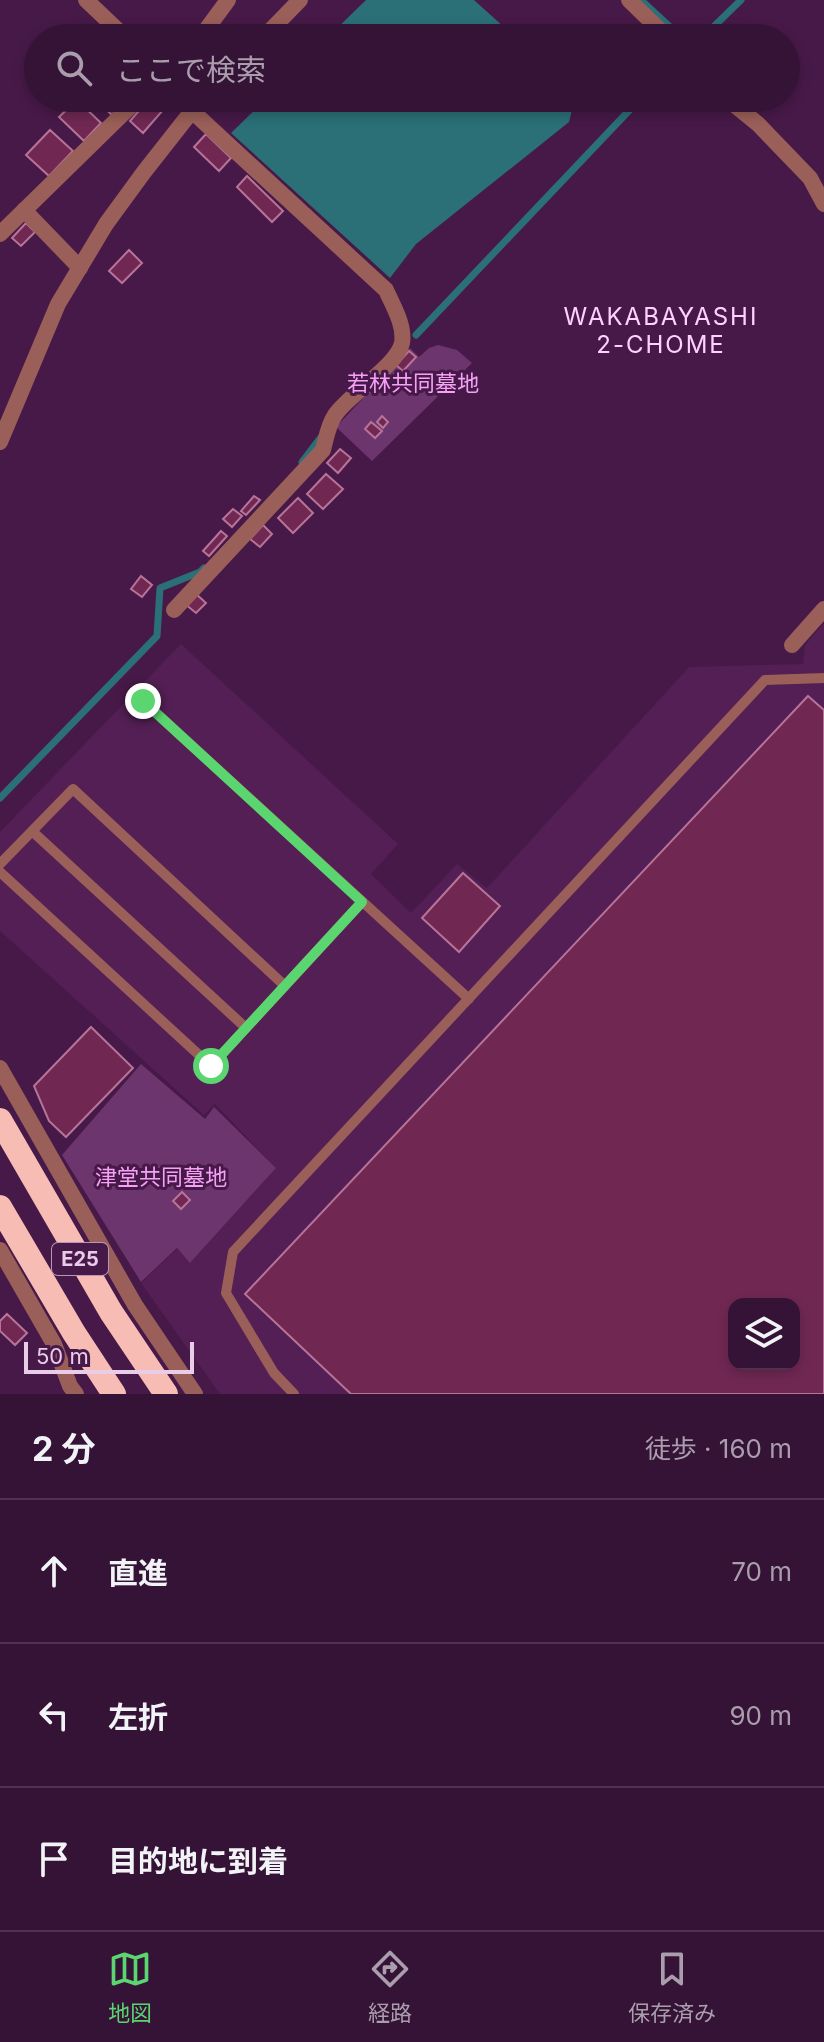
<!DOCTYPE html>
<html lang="ja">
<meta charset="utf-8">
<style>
:root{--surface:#351336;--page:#402042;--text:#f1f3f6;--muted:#aa9ead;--line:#4f3251;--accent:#5ad56f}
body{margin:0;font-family:Inter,"Noto Sans JP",sans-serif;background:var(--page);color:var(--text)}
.controls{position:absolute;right:24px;bottom:24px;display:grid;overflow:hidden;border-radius:16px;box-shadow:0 4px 12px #0003}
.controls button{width:72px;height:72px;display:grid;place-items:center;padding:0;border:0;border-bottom:2px solid var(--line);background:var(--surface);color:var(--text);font:40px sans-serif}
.scale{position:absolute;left:24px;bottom:20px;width:170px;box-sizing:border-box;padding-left:8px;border:4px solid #e8cce8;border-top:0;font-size:22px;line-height:28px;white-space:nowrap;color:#e8cce8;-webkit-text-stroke:6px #471948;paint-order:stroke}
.stop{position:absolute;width:24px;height:24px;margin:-18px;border:6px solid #5ad56f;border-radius:50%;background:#fff}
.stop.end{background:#5ad56f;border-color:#fff;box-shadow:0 2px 8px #0008}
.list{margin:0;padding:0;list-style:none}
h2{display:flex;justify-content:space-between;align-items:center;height:104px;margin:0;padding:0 32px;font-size:34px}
h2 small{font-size:26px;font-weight:400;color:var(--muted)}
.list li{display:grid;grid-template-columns:52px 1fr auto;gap:24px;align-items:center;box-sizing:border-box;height:144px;padding:0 32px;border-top:2px solid var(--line)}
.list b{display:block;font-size:30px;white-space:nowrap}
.list em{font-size:26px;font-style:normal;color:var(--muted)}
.icon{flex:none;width:44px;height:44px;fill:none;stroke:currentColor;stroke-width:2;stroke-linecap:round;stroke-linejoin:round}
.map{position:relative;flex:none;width:824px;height:1394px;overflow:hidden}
.search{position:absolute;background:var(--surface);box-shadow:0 4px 12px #0003;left:24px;right:24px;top:24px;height:88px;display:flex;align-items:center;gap:20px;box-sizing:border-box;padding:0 28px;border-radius:44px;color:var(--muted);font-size:30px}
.sheet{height:536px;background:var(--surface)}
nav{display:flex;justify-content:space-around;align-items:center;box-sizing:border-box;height:112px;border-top:2px solid var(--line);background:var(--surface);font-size:22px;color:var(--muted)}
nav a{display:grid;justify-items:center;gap:4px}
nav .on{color:var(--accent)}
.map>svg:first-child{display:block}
</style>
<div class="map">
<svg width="824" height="1394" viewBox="0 0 824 1394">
<rect width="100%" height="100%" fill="#471948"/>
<!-- built -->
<path fill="#531f54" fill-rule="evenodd" d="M824,623V1394H220L141,1283L177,1249L191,1262L276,1168L215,1104L204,1115L0,931V832L181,644L398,844L371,874L411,913L457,864L487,888L689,667L803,664L805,645ZM734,1304H794V1364H734Z"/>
<!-- green -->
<path fill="#6c356d" d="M438,345L457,350L472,363L372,461L336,427L410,348L419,357L429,348Z
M141,1064L205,1119L214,1107L276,1168L190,1263L177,1248L141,1282L62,1155Z"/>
<!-- water -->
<path fill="#2b6f77" d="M366,0H474L516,38H327Z
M267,98H575L569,122L416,244L390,278L231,133Z"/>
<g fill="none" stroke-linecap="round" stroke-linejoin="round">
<!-- stream -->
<path stroke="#2b6f77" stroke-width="7" d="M641,0L682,38
M702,38L741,0
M416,335L641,98
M302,462L321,437
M0,798L157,636L160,588L200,572L204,568"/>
</g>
<!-- building -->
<path fill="#702853" stroke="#b77498" stroke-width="2" fill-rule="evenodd" d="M94,98H127L112,115Z
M150,98L164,109L143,133L130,121Z
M77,100L101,123L84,141L59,117Z
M50,130L73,151L49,176L26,155Z
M206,134L231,158L219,171L194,147Z
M247,176L283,211L272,222L237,187Z
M26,223L35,232L21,246L12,238Z
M129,250L142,263L122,283L109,271Z
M409,351L416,357L403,371L396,365Z
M382,416L388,422L383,428L377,422Z
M371,422L382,431L375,438L365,429Z
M340,449L351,458L338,473L327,463Z
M326,474L343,489L323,509L307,494Z
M254,496L260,500L246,515L241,511Z
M298,498L313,513L293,533L278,518Z
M233,509L242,516L232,527L223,519Z
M263,525L272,534L260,547L250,539Z
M221,531L227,536L209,556L203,551Z
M141,576L152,585L142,597L131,589Z
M195,593L206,603L196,613L185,604Z
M808,696L824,710V1394H351L245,1294ZM734,1304H794V1364H734Z
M463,873L500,906L459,952L422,918Z
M91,1027L133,1068L66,1137L49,1121L34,1086Z
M182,1192L190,1200L181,1209L173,1201Z
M7,1314L27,1333L15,1345L0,1331V1321Z"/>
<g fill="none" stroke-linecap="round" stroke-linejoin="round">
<!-- service -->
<path stroke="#9a5f58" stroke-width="10" d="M143,701L469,999
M32,831L246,1028
M0,864L73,789L285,986
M0,872L211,1066L362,902
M294,1394L274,1373L226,1293L233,1252L765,680L824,678"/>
<!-- minor -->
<path stroke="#9a5f58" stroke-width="16" d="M86,0L126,38
M629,0L668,38
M200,38L228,0
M726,98L758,124L810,178L824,204
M24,210L80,268
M0,234L139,98
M174,610L323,450C326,439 328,425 335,415C349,394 397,366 402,343C405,325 393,306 386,290L192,111L180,98
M792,645L824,609
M0,1068L135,1305L195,1394
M0,1250L54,1344L70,1386L76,1394"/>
<!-- tertiary -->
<path stroke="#9a5f58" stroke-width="16" d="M263,38L300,0
M0,442L58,304L106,224L144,172L192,111L205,98"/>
<!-- motorway -->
<path stroke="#f7bcb4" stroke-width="24" d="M0,1120L111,1312L166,1394
M0,1207L74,1333L114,1394"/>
</g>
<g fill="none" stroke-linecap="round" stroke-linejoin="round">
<!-- route -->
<path stroke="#5ad56f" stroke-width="10" d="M143,701L362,902L211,1066"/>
</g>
<g text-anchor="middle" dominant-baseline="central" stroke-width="6" stroke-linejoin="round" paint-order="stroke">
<!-- shield labels -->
<rect fill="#471948" stroke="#b896b8" stroke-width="2" x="52" y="1243" width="56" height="32" rx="6"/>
<g font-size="20" font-weight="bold" fill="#e8cce8">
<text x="80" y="1259">E25</text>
</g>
<!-- park labels -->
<g font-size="22" fill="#f5a2f5" stroke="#471948">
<text x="413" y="383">若林共同墓地</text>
<text x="161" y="1177">津堂共同墓地</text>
</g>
<!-- neighbourhood labels -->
<g font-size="24" letter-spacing="2" fill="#ffd1fe" stroke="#471948">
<text x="661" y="316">WAKABAYASHI<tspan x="661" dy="28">2-CHOME</tspan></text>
</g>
</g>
</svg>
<div class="controls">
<button><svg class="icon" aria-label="layers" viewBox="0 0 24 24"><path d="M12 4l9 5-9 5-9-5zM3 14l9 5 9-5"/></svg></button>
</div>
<div class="scale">50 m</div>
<div class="stop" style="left:211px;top:1066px"></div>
<div class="stop end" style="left:143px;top:701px"></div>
<div class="search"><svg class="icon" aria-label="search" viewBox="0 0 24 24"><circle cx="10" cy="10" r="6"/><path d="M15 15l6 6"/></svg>ここで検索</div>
</div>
<section class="sheet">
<h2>2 分<small>徒歩 · 160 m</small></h2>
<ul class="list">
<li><svg class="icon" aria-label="ahead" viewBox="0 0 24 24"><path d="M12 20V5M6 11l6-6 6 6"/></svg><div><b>直進</b></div><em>70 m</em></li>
<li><svg class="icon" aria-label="left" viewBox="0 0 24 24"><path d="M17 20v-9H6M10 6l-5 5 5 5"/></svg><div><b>左折</b></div><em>90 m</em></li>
<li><svg class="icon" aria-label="arrive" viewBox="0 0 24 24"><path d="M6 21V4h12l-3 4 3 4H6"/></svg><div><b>目的地に到着</b></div></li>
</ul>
</section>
<nav>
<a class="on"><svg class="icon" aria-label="map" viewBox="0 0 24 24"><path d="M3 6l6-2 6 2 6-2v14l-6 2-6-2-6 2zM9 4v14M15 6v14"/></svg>地図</a>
<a><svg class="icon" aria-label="directions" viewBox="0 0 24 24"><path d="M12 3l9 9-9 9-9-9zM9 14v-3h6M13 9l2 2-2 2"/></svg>経路</a>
<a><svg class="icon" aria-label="saved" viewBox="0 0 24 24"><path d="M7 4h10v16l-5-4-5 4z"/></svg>保存済み</a>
</nav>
